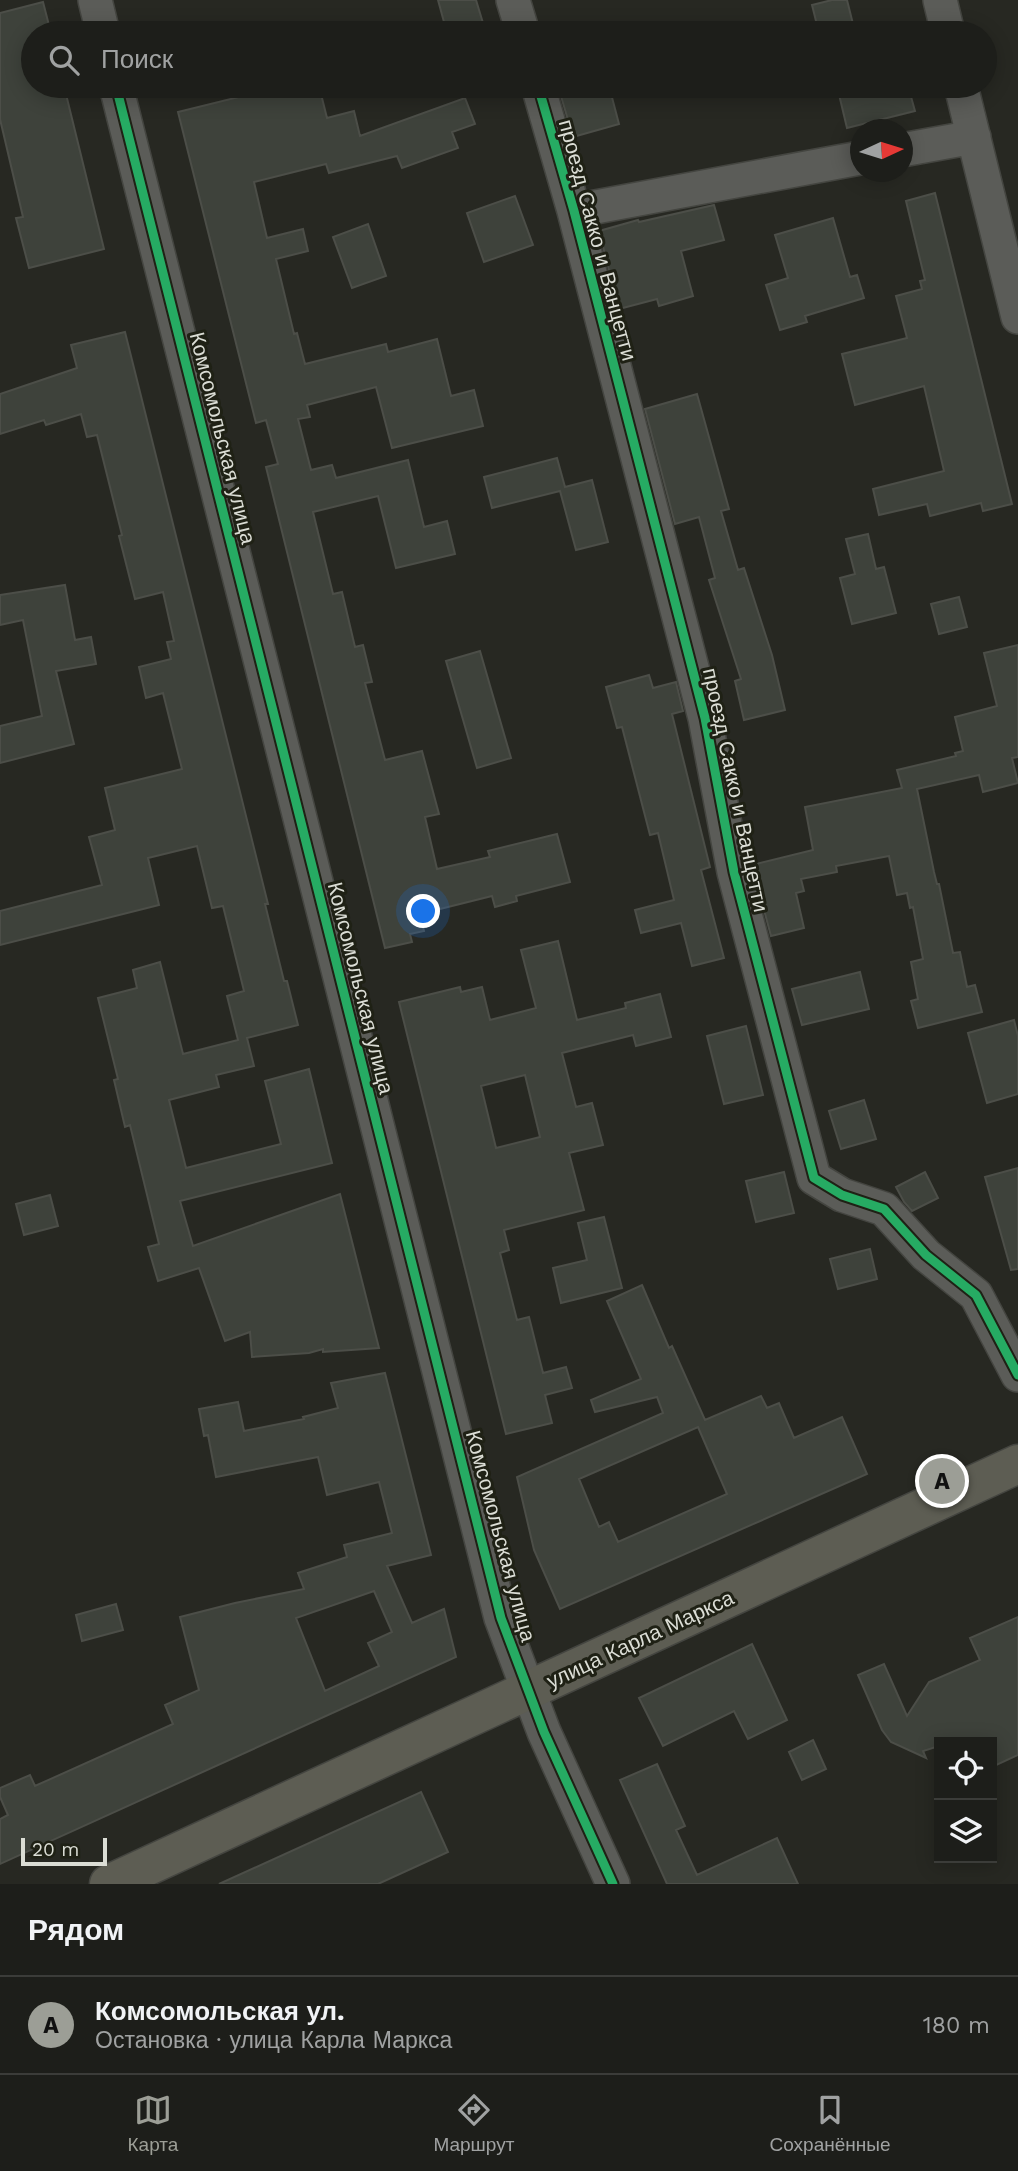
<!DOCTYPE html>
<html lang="ru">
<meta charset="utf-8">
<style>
:root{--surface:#1d1e1a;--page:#252723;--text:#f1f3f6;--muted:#a0a2a2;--line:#3b3c39;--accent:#9c9e96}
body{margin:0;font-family:"Work Sans",sans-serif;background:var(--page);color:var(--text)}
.controls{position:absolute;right:21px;bottom:21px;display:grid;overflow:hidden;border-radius:0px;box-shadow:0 4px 18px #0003}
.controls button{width:63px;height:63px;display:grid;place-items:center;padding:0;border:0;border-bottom:2px solid var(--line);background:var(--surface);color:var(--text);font:35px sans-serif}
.compass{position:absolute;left:850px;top:119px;width:63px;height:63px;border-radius:50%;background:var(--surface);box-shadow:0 4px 18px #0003;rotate:86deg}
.scale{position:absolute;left:21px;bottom:18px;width:86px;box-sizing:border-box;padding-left:7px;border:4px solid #dbddd5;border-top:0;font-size:19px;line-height:24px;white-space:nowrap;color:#dbddd5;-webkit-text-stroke:5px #1f2115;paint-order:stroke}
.you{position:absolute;left:424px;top:912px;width:24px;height:24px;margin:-18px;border:5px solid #fff;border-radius:50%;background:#1a73e8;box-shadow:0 0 0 10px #1a73e833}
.badge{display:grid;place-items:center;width:46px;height:46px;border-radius:50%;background:var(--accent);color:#111;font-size:23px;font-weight:700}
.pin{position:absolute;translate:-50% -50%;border:4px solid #fff;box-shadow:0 2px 7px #0006}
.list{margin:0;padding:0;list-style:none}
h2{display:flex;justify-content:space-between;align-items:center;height:91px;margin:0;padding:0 28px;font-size:30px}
h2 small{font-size:23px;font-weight:400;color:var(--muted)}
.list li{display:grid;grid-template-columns:46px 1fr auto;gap:21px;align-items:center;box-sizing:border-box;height:98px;padding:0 28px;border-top:2px solid var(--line)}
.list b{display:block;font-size:26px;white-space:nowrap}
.list p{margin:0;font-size:23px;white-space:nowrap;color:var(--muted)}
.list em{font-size:23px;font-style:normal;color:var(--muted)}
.icon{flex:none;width:38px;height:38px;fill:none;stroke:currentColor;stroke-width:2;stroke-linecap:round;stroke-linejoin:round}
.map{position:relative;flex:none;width:1018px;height:1884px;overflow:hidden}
.search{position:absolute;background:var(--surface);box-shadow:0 4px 18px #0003;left:21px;right:21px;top:21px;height:77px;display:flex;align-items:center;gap:18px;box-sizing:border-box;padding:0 24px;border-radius:38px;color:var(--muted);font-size:26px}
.sheet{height:189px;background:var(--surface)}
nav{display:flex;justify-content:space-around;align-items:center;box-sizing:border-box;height:98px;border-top:2px solid var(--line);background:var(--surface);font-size:19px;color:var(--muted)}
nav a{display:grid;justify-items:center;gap:4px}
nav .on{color:var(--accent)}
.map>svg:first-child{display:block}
</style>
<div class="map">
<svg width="1018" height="1884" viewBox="0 0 1018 1884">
<rect width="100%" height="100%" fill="#272822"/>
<!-- building -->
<path fill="#3e423b" stroke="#4c4e48" stroke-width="2" fill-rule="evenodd" d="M438,0H476L486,33H447Z
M832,0H847L854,28L834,33H819L812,5Z
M43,2L51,33H33V86H64L104,249L29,268L16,218L23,217L0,119V13Z
M283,86H319L327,118L354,111L360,136L465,98L475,124L452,132L458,148L402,168L397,156L329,173L326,164L254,182L267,238L303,229L308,251L276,259L294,334L297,333L305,364L386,344L388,352L437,339L451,396L474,390L483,426L392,448L376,387L307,405L310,417L298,419L311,470L332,465L336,478L408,460L424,527L447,521L455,554L396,568L378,496L313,512L333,594L342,592L355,647L363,645L372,682L365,683L385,760L422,751L439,814L425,817L437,869L490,857L488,851L557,834L570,882L516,896L517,901L495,907L492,896L420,914L424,931L410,934L412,942L385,948L266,467L278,464L266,420L256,423L178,112Z
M558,86H609L619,124L573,137Z
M837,86H908L915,111L847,128Z
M935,193L1012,504L983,511L981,503L930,516L927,504L879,515L873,489L944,471L924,386L855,405L842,354L907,338L896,296L922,289L920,281L925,280L906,201Z
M515,196L533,245L484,262L467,213Z
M714,205L724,240L681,251L693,296L659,306L657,299L619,309L599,231L638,220L639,222Z
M833,218L850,277L857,275L864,298L805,316L807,322L780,330L766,285L788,278L775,235Z
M368,224L386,276L352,288L333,237Z
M125,332L268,904H265L284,981H287L298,1025L247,1038L254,1066L216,1075L219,1087L169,1100L186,1168L281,1144L265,1081L309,1069L332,1163L180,1201L193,1246L340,1194L379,1348L323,1352V1349L309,1353L252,1357L250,1332L225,1341L199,1268L158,1281L148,1247L159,1244L130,1125L125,1127L114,1080L118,1079L98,998L137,988L133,970L160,962L183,1054L238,1040L227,996L244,991L223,906L212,908L197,846L148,858L159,905L0,945V911L102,885L89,837L115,830L105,788L182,769L163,693L146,698L139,667L171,659L167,642L174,641L163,592L135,599L119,536L122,535L97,435L87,437L81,414L46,425L44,420L0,434V394L77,368L71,345Z
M697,394L729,509L721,511L738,570L744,568L772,655L785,710L744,720L735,681L741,679L709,580L715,578L699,517L675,524L645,409Z
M557,458L565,487L592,480L608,542L576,550L560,491L492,508L484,477Z
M868,534L876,569L884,567L896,613L852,624L840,578L855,574L846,539Z
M65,585L75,640L91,637L96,664L56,671L74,744L0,763V726L42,716L23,620L0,625V595Z
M959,597L967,627L939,634L931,604Z
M1018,645V757L1012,758L1018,783L983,792L979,775L917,789L934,872L937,884H939L953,953L960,952L967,987L975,985L982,1012L918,1028L911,1001L918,999L911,962L923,959L913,907L910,908L907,893L897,895L889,856L836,866L837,872L801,879L804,891L796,893L804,928L771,936L752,865L813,850L805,807L902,788L897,770L956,756L955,753L963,751L955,717L997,706L984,653Z
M480,651L511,758L477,768L446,661Z
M649,675L653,688L676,682L683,711L672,714L710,867L701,870L724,958L692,966L681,923L641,933L635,910L674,900L658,833L650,835L622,727L617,728L606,687Z
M558,941L577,1020L626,1008L625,1003L660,994L671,1037L636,1046L633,1035L562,1053L576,1107L592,1103L603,1145L569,1153L584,1210L504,1230L509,1250L500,1253L517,1320L529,1317L543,1373L566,1367L572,1388L545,1395L552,1423L506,1434L399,1002L460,987L461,992L482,987L490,1020L536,1008L521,950ZM525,1075L540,1137L496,1148L481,1086Z
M860,972L869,1009L802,1025L792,989Z
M1014,1020L1018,1036V1094L987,1103L968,1033Z
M746,1026L763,1095L724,1104L707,1036Z
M864,1100L876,1139L841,1149L829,1111Z
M1018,1168V1269L1011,1270L985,1177Z
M784,1172L794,1213L756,1222L746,1181Z
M925,1172L938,1198L912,1211L904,1202L896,1187Z
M50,1195L58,1226L24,1235L16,1204Z
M604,1217L622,1288L561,1303L553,1268L587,1260L578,1223Z
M870,1249L877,1279L838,1289L830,1259Z
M642,1285L669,1348L672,1346L705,1420L761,1396L767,1408L779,1403L794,1438L842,1417L867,1474L560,1609L534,1550L517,1477L663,1413L657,1397L595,1412L591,1400L641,1379L607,1301ZM698,1427L727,1494L618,1542L609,1522L599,1527L579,1479Z
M385,1373L431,1555L387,1566L412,1623L444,1609L456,1657L0,1864V1819L8,1815L0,1797V1788L30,1775L35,1786L173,1724L165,1705L199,1690L180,1617L235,1603L304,1589L298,1573L347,1557L344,1545L392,1533L379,1482L327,1495L318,1457L216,1477L208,1435L204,1436L199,1409L238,1402L244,1431L304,1419L303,1417L338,1408L331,1383ZM374,1591L392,1632L368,1643L379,1666L325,1691L296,1618Z
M116,1604L123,1630L82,1641L76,1615Z
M1018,1617V1755L992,1767V1742H939V1746L923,1751L926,1758L891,1742L882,1730L858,1675L884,1664L907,1716L929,1682L980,1660L970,1638Z
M752,1644L787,1720L748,1739L734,1711L663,1746L639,1698Z
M813,1740L826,1769L802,1780L789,1752Z
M657,1764L685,1826L676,1830L697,1875L777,1838L798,1884H667L620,1780Z
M421,1792L448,1852L378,1884H219Z"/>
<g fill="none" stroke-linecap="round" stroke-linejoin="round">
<defs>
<path id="street" d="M95,0L103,33
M513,0L523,33
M940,0L948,33
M116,86L501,1618L544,1732L613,1884
M538,86L574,211L705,718L734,872L814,1178L842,1195L884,1209L926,1255L976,1295L1018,1375
M961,86L1018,317
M902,150L974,137
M574,211L860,158"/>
<path id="secondary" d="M109,1884L1018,1464"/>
</defs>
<!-- street casing -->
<use href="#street" stroke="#444540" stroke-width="36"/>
<!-- secondary casing -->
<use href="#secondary" stroke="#444540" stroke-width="41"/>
<!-- street -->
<use href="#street" stroke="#5b5c58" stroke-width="33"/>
<!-- secondary -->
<use href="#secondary" stroke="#5d5d53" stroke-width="38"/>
<defs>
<path id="cycleway" d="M116,86L501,1618L544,1732L613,1884
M538,86L574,211L705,718L734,872L814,1178L842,1195L884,1209L926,1255L976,1295L1018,1375"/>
</defs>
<!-- cycleway casing -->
<use href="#cycleway" stroke="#1f2115" stroke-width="13"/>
<!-- cycleway -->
<use href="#cycleway" stroke="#26ab63" stroke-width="9"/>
</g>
<g text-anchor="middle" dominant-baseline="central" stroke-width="6" stroke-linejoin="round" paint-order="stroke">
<!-- street labels -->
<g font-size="21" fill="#dbddd5" stroke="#1f2115">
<text transform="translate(598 240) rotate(75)">проезд Сакко и Ванцетти</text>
<text transform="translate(223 438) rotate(76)">Комсомольская улица</text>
<text transform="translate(736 790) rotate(78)">проезд Сакко и Ванцетти</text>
<text transform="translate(361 988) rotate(76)">Комсомольская улица</text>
<text transform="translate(501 1536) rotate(75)">Комсомольская улица</text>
<text transform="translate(640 1639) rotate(-25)">улица Карла Маркса</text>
</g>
</g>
</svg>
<div class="controls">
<button><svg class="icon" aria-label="locate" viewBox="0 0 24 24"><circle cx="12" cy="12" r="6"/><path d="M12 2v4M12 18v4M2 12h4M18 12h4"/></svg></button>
<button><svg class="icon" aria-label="layers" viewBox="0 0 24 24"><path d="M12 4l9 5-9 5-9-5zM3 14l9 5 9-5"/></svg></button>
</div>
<svg class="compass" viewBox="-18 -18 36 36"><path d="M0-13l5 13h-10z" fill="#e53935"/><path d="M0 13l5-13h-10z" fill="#a0a2a2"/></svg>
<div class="scale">20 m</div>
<div class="you"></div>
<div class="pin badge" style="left:942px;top:1481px">A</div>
<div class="search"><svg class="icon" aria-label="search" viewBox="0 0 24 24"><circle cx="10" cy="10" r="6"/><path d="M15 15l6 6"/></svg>Поиск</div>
</div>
<section class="sheet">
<h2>Рядом<small></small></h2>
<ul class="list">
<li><span class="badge">A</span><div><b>Комсомольская ул.</b><p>Остановка · улица Карла Маркса</p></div><em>180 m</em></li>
</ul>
</section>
<nav>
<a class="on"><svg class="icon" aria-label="map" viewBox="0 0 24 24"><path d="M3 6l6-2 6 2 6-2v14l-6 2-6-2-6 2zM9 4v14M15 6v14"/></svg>Карта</a>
<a><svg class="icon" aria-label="directions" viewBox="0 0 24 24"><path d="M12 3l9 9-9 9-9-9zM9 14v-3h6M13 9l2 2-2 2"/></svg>Маршрут</a>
<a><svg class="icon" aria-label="saved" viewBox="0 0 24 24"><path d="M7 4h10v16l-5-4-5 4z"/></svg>Сохранённые</a>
</nav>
